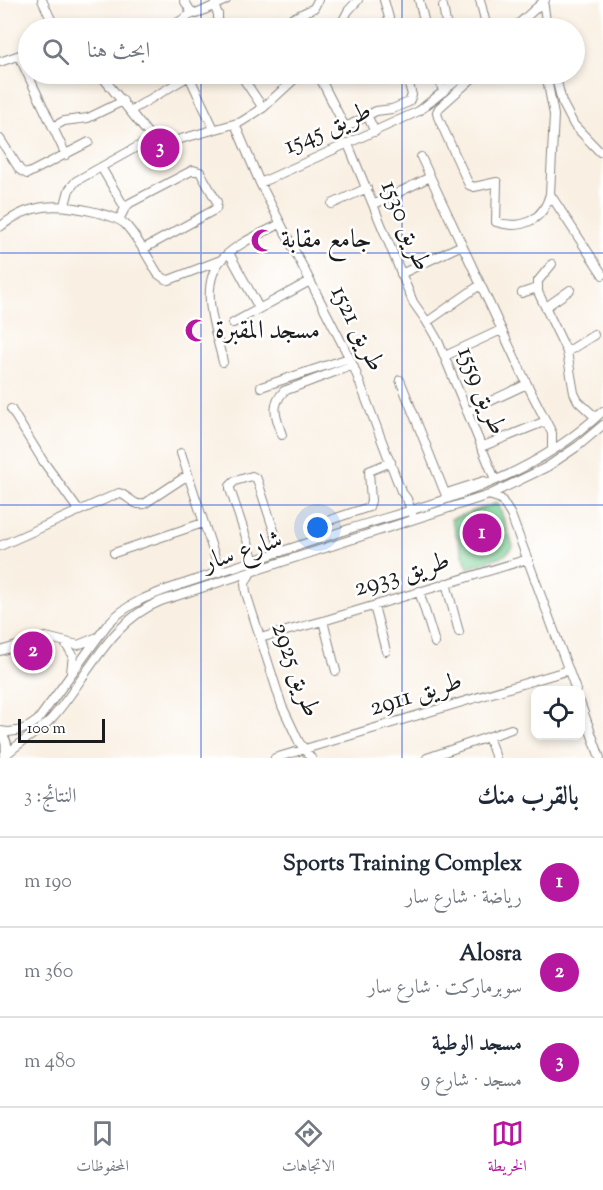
<!DOCTYPE html>
<html lang="ar">
<meta charset="utf-8">
<style>
:root{--surface:#fff;--page:#f2f2f3;--text:#1f2937;--muted:#747a83;--line:#e0e1e3;--accent:#b5179e}
body{margin:0;font-family:"Sorts Mill Goudy",Amiri,serif;background:var(--page);color:var(--text);direction:rtl}
.controls{position:absolute;right:18px;bottom:18px;display:grid;overflow:hidden;border-radius:12px;box-shadow:0 3px 9px #0003}
.controls button{width:54px;height:54px;display:grid;place-items:center;padding:0;border:0;border-bottom:2px solid var(--line);background:var(--surface);color:var(--text);font:30px sans-serif}
.scale{position:absolute;left:18px;bottom:15px;width:87px;box-sizing:border-box;padding-left:6px;border:3px solid #1c1c1c;border-top:0;font-size:16px;line-height:21px;white-space:nowrap;color:#1c1c1c;-webkit-text-stroke:4px #fff;paint-order:stroke}
.you{position:absolute;left:318px;top:528px;width:21px;height:21px;margin:-15px;border:4px solid #fff;border-radius:50%;background:#1a73e8;box-shadow:0 0 0 9px #1a73e833}
.badge{display:grid;place-items:center;width:39px;height:39px;border-radius:50%;background:var(--accent);color:#fff;font-size:20px;font-weight:700}
.pin{position:absolute;translate:-50% -50%;border:3px solid #fff;box-shadow:0 2px 6px #0006}
.list{margin:0;padding:0;list-style:none}
h2{display:flex;justify-content:space-between;align-items:center;height:78px;margin:0;padding:0 24px;font-size:26px}
h2 small{font-size:20px;font-weight:400;color:var(--muted)}
.list li{display:grid;grid-template-columns:39px 1fr auto;gap:18px;align-items:center;box-sizing:border-box;height:90px;padding:0 24px;border-top:2px solid var(--line)}
.list b{display:block;font-size:22px;white-space:nowrap}
.list p{margin:0;font-size:20px;white-space:nowrap;color:var(--muted)}
.list em{font-size:20px;font-style:normal;color:var(--muted)}
.icon{flex:none;width:33px;height:33px;fill:none;stroke:currentColor;stroke-width:2;stroke-linecap:round;stroke-linejoin:round}
.map{position:relative;flex:none;width:603px;height:758px;overflow:hidden;direction:ltr}
.search{position:absolute;background:var(--surface);box-shadow:0 3px 9px #0003;left:18px;right:18px;top:18px;height:66px;display:flex;align-items:center;gap:15px;box-sizing:border-box;padding:0 21px;border-radius:33px;color:var(--muted);font-size:22px}
.sheet{height:348px;background:var(--surface)}
nav{display:flex;justify-content:space-around;align-items:center;box-sizing:border-box;height:84px;border-top:2px solid var(--line);background:var(--surface);font-size:16px;color:var(--muted)}
nav a{display:grid;justify-items:center;gap:3px}
nav .on{color:var(--accent)}
.map>svg:first-child{display:block}
</style>
<div class="map">
<svg width="603" height="758" viewBox="0 0 603 758">
<rect width="100%" height="100%" fill="#fff"/>
<filter id="ink" filterUnits="userSpaceOnUse"><feTurbulence type="fractalNoise" baseFrequency=".0167" numOctaves="2"/><feDisplacementMap in="SourceGraphic" scale="12" xChannelSelector="R" yChannelSelector="G"/><feConvolveMatrix kernelMatrix="1 2 1 2 8 2 1 2 1" color-interpolation-filters="sRGB"/></filter>
<filter id="wash" filterUnits="userSpaceOnUse"><feTurbulence type="fractalNoise" baseFrequency=".008" numOctaves="4" result="noise"/><feDisplacementMap in="SourceGraphic" scale="24" xChannelSelector="R" yChannelSelector="G"/><feGaussianBlur stdDeviation="1.35" result="paint"/><feColorMatrix in="noise" values="0 0 0 0 0 0 0 0 0 0 0 0 0 0 0 0 0 1.4 0 .05"/><feComposite in="paint" operator="in"/></filter>
<g filter="url(#wash)">
<rect width="100%" height="100%" fill="#f9f0e3"/>
<!-- green -->
<path fill="#7ad297" stroke="#4b775a" stroke-width="1.5" d="M498,503L513,546L505,555L468,568L451,519Z"/>
</g>
<g filter="url(#ink)">
<g fill="none" stroke-linecap="round" stroke-linejoin="round">
<defs>
<path id="minor" d="M42,0L55,28
M184,0L190,10L196,14L226,0
M384,0L391,25
M419,0L426,28
M480,0L487,28
M543,0L547,28
M214,6L218,14V28
M443,6L447,28
M169,28L193,13
M272,28L314,8L318,0
M339,28L348,11L358,0
M514,28L545,0
M19,56L66,155
M0,62L28,52
M100,74L146,131L153,138L170,142L241,122L263,108L300,74
M188,74L214,129
M240,74L263,108
M318,74L343,123L348,126L376,111L392,109L409,102L412,95L406,74
M438,74L443,92
M477,74L439,108L437,112L438,117L469,185L474,187L497,182L496,222C521,230 543,221 550,194L554,115L546,74
M555,74L562,102L574,125L600,152
M130,111L189,76
M367,115L375,132
M235,124L260,183L353,365L401,491L407,499L412,513
M53,127L64,121L88,118L123,101
M0,139L20,170L27,174L89,142
M348,144L413,302L427,322L438,341L494,477
M421,157L527,384L552,433V447
M101,167L125,208
M260,183L419,111L465,74
M550,194L603,275
M332,204L367,188
M375,204L430,177
M65,205L69,190L76,181L153,138
M119,220L125,208L130,203L193,170L200,172L217,202L216,209L143,249
M0,227C30,202 59,203 95,212C106,215 117,217 125,224C138,238 148,258 158,274L165,279L169,280L221,260
M229,253L259,308
M552,264L538,281V292L567,352L574,393L578,401L593,415
M401,274L462,245
M522,293L537,288
M546,307L570,290
M427,322L480,285
M233,323L310,281
M567,352L594,335
M445,356L501,330
M223,362C216,331 197,284 223,258C239,242 261,234 280,224
M400,380L447,498
M261,387L349,358
M11,409L43,461L79,511
M467,412L527,384
M282,435C276,416 270,407 284,391L353,365
M481,447L546,421
M181,453L220,572
M450,492L484,481
M489,495L501,499L511,515L576,690
M323,538L319,527L321,523L369,507L371,501L369,471L391,462
M0,546L119,493C129,496 133,506 144,504L188,475
M114,553L203,523
M254,561L230,489V486L235,481L252,476L257,479L281,552
M251,572L245,583L246,593L282,706L299,742L311,758
M446,583L459,632
M419,591L435,643
M374,606L386,651
M323,621L336,671
M260,638L323,621L528,559
M64,642L73,655L71,672
M0,651L46,637L78,645L95,638
M580,702L600,758
M0,731C14,734 27,729 38,720L107,625C126,603 153,594 180,585C236,567 293,547 349,529C443,500 529,481 603,411
M488,737L496,758
M6,755C20,741 39,733 52,718C87,679 109,621 161,601L489,495L547,467L578,446L603,425
M275,758L569,670
M427,758L511,729"/>
<path id="major" d="M0,733C7,740 8,749 4,758"/>
</defs>
<!-- minor casing -->
<use href="#minor" stroke="#8a8680" stroke-width="10"/>
<!-- major casing -->
<use href="#major" stroke="#8a8680" stroke-width="12"/>
<!-- minor -->
<use href="#minor" stroke="#fff" stroke-width="8"/>
<!-- major -->
<use href="#major" stroke="#fff" stroke-width="9"/>
</g>
</g>
<!-- grid -->
<path fill="none" stroke="#1d4ed8" stroke-width="1.5" stroke-opacity="0.55" d="M201,0V28M402,0V28M201,74V758M402,74V758M0,253H603M0,505H603"/>
<!-- icons -->
<defs>
<symbol id="mosque-bare" viewBox="-9 -9 18 18"><path d="M3.5-4.9A6 6 0 1 0 3.5 4.9A5 5 0 1 1 3.5-4.9Z" fill="#b5179e" stroke="#fff" stroke-width="2.5" paint-order="stroke"/></symbol>
</defs>
<g fill-rule="evenodd">
<use href="#mosque-bare" x="246" y="224" width="33" height="33"/>
<use href="#mosque-bare" x="180" y="314" width="33" height="33"/>
</g>
<g text-anchor="middle" dominant-baseline="central" stroke-width="5" stroke-linejoin="round" paint-order="stroke">
<!-- street labels -->
<g font-size="26" fill="#1c1c1c" stroke="#fff">
<text transform="translate(328 129) rotate(-24)">طريق 1545</text>
<text transform="translate(405 226) rotate(68)">طريق 1530</text>
<text transform="translate(357 329) rotate(64)">طريق 1521</text>
<text transform="translate(481 391) rotate(68)">طريق 1559</text>
<text transform="translate(243 552) rotate(-18)">شارع سار</text>
<text transform="translate(402 575) rotate(-17)">طريق 2933</text>
<text transform="translate(295 670) rotate(70)">طريق 2925</text>
<text transform="translate(416 695) rotate(-17)">طريق 2911</text>
</g>
<!-- poi labels -->
<g font-size="26" fill="#1c1c1c" stroke="#fff" text-anchor="start">
<text x="281" y="240">جامع مقابة</text>
<text x="215" y="331">مسجد المقبرة</text>
</g>
</g>
</svg>
<div class="controls">
<button><svg class="icon" aria-label="locate" viewBox="0 0 24 24"><circle cx="12" cy="12" r="6"/><path d="M12 2v4M12 18v4M2 12h4M18 12h4"/></svg></button>
</div>
<div class="scale">100 m</div>
<div class="you"></div>
<div class="pin badge" style="left:482px;top:533px">1</div>
<div class="pin badge" style="left:33px;top:651px">2</div>
<div class="pin badge" style="left:160px;top:148px">3</div>
<div class="search"><svg class="icon" aria-label="search" viewBox="0 0 24 24"><circle cx="10" cy="10" r="6"/><path d="M15 15l6 6"/></svg>ابحث هنا</div>
</div>
<section class="sheet">
<h2>بالقرب منك<small>النتائج: 3</small></h2>
<ul class="list">
<li><span class="badge">1</span><div><b>Sports Training Complex</b><p>رياضة · شارع سار</p></div><em>190 m</em></li>
<li><span class="badge">2</span><div><b>Alosra</b><p>سوبرماركت · شارع سار</p></div><em>360 m</em></li>
<li><span class="badge">3</span><div><b>مسجد الوطية</b><p>مسجد · شارع 9</p></div><em>480 m</em></li>
</ul>
</section>
<nav>
<a class="on"><svg class="icon" aria-label="map" viewBox="0 0 24 24"><path d="M3 6l6-2 6 2 6-2v14l-6 2-6-2-6 2zM9 4v14M15 6v14"/></svg>الخريطة</a>
<a><svg class="icon" aria-label="directions" viewBox="0 0 24 24"><path d="M12 3l9 9-9 9-9-9zM9 14v-3h6M13 9l2 2-2 2"/></svg>الاتجاهات</a>
<a><svg class="icon" aria-label="saved" viewBox="0 0 24 24"><path d="M7 4h10v16l-5-4-5 4z"/></svg>المحفوظات</a>
</nav>
